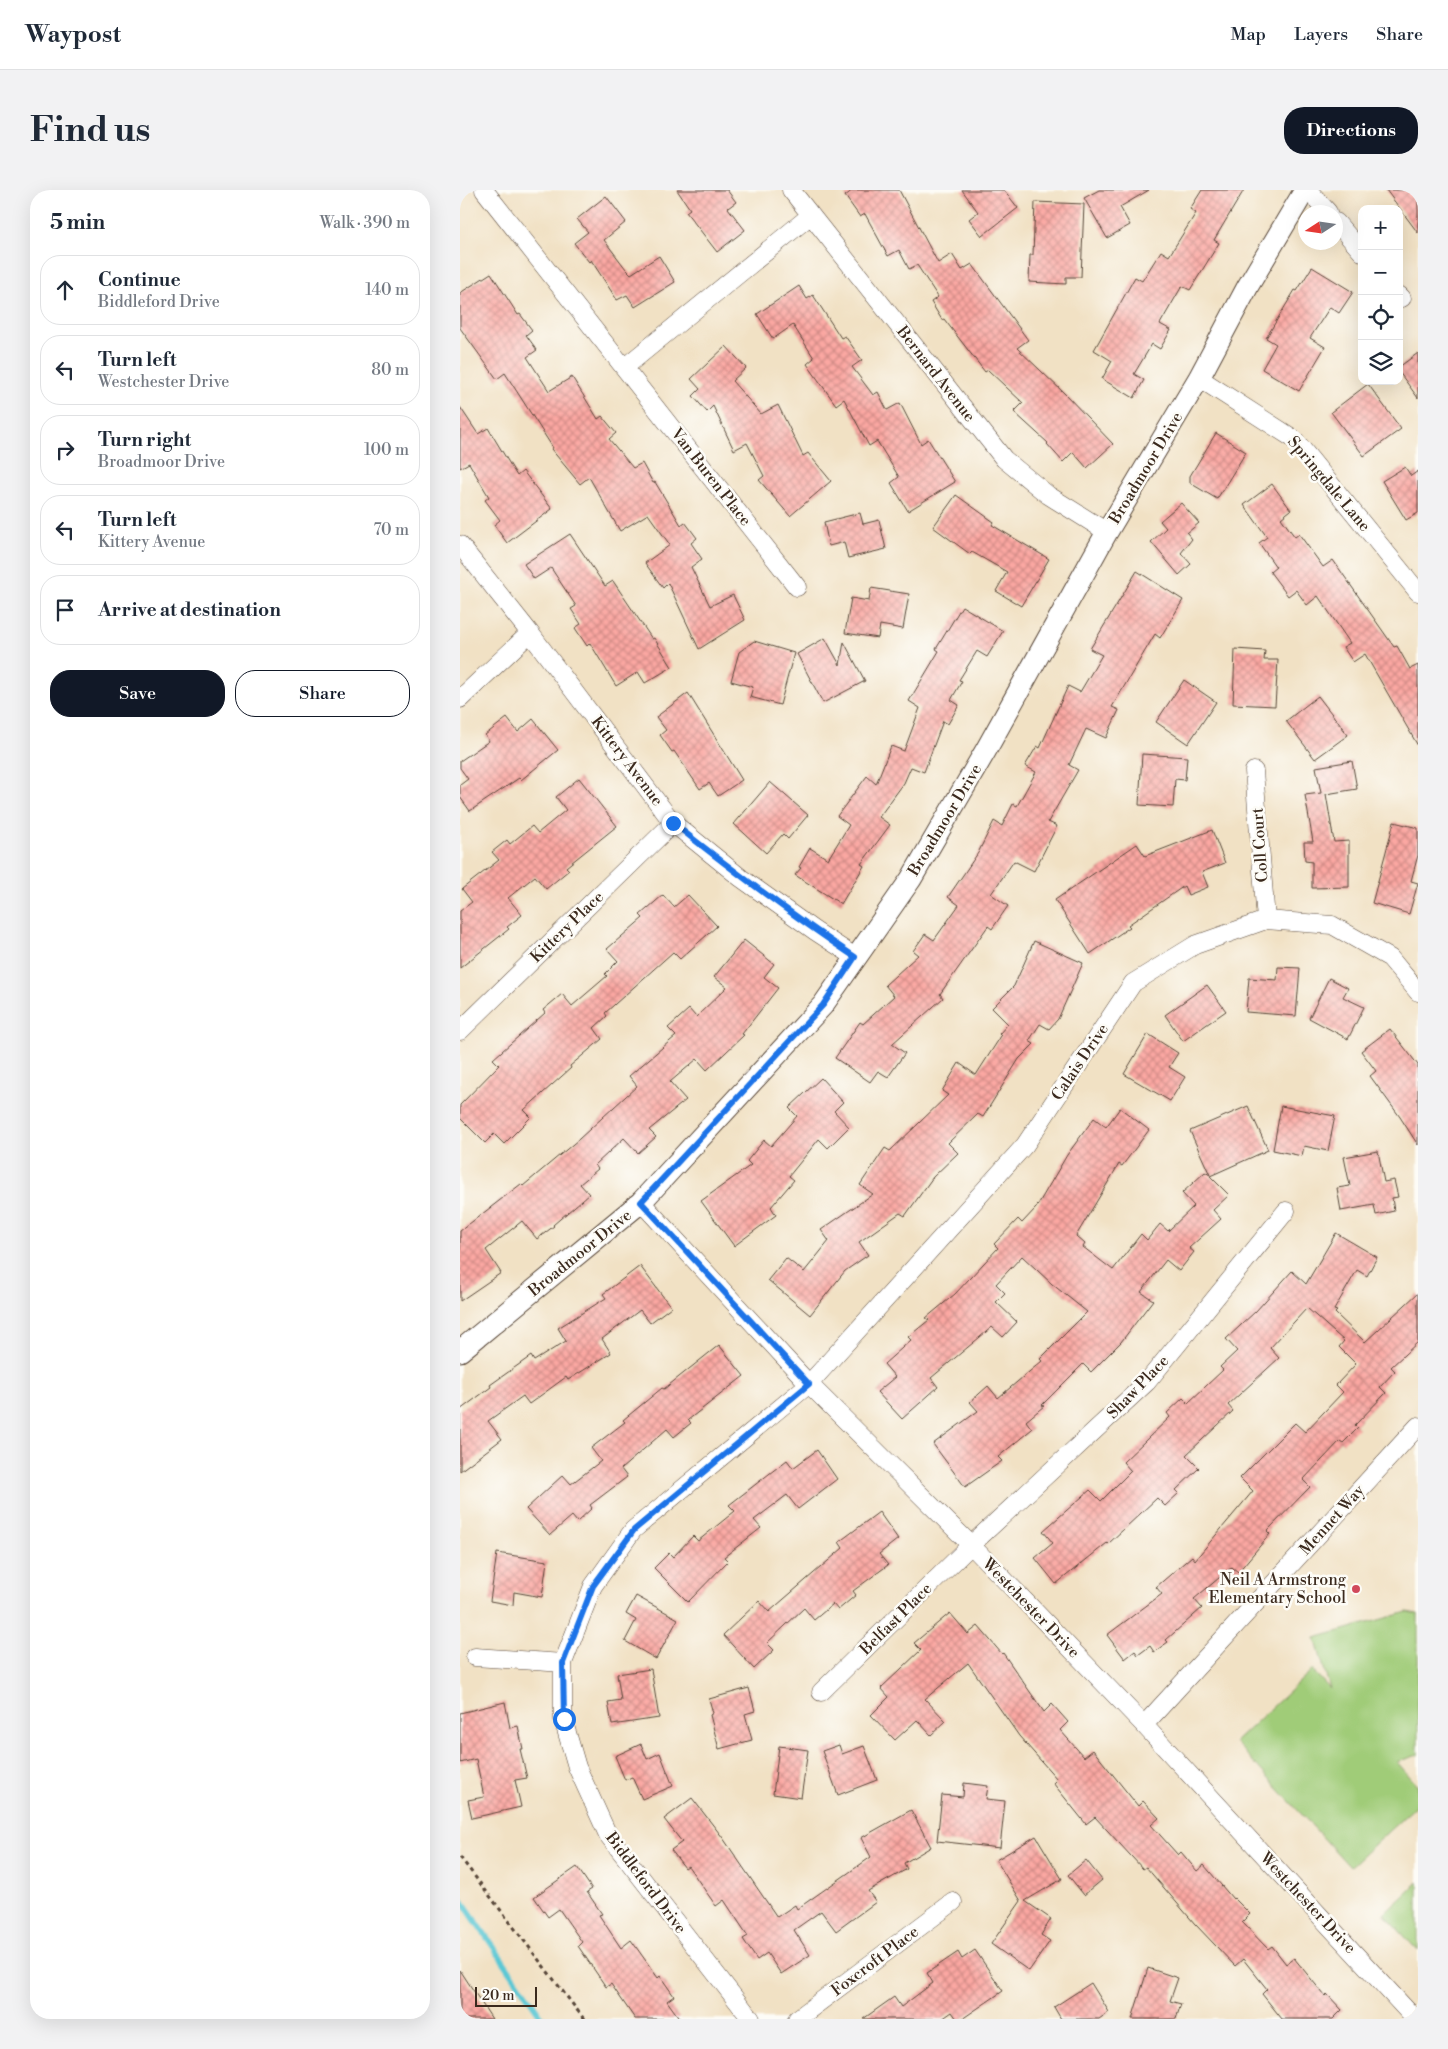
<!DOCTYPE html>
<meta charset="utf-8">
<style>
:root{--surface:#fff;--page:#f2f2f3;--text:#1f2937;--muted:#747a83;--line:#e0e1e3;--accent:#111827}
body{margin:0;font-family:"Libre Bodoni",serif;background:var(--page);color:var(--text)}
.controls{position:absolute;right:15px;top:15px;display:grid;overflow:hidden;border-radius:10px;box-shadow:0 5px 20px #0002}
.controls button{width:45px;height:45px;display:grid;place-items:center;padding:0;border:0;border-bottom:1px solid var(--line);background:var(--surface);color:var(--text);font:25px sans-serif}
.compass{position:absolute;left:838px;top:15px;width:45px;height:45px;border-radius:50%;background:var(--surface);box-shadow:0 5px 20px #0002;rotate:258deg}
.scale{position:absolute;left:15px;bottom:12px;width:62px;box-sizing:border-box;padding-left:5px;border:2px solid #3b2a1e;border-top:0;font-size:14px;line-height:18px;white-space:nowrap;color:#3b2a1e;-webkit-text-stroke:4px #fdfcf7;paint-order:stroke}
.stop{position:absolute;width:15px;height:15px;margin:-11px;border:4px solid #1a73e8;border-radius:50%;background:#fff}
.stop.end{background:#1a73e8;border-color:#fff;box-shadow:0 1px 5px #0008}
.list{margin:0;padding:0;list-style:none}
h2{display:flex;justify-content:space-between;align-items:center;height:65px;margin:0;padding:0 20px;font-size:21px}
h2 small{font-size:16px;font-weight:400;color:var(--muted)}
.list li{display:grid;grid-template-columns:32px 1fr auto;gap:15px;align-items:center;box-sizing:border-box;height:70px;margin:0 10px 10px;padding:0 10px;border:1px solid var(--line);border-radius:20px}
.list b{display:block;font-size:19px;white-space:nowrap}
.list p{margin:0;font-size:16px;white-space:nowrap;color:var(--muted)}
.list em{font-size:16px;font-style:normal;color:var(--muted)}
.actions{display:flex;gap:10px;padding:15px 20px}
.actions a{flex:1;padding:11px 0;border:1px solid var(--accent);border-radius:20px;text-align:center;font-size:18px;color:var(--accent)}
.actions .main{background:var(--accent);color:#fff}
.icon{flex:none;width:28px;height:28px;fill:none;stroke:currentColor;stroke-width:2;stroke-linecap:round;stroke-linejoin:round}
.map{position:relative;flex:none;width:958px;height:1829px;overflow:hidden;border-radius:20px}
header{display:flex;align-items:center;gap:30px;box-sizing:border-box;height:70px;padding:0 25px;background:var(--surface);border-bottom:1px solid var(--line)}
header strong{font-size:24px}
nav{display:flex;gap:28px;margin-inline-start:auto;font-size:18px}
.intro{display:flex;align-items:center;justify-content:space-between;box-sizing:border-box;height:120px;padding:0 30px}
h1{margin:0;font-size:35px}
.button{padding:12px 22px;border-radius:20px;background:var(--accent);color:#fff;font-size:18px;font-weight:700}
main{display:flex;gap:30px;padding:0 30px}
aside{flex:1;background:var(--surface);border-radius:20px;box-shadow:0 5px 20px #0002}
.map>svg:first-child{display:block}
</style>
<header>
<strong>Waypost</strong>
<nav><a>Map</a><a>Layers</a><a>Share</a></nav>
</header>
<div class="intro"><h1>Find us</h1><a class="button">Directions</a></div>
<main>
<aside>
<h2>5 min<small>Walk · 390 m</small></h2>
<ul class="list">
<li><svg class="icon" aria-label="ahead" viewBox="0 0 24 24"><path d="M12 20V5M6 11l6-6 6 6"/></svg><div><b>Continue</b><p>Biddleford Drive</p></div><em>140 m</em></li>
<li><svg class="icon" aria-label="left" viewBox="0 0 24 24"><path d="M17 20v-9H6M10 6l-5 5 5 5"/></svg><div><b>Turn left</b><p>Westchester Drive</p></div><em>80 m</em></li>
<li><svg class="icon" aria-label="right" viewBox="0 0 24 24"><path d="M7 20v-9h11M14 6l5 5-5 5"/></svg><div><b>Turn right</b><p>Broadmoor Drive</p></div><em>100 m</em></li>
<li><svg class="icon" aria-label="left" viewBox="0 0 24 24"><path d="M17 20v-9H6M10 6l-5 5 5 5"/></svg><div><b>Turn left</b><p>Kittery Avenue</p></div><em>70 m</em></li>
<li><svg class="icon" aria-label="arrive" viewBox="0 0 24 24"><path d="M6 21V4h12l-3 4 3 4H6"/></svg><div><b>Arrive at destination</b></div></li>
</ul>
<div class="actions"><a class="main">Save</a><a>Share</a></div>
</aside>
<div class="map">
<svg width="958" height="1829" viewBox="0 0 958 1829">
<defs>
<pattern id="building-cross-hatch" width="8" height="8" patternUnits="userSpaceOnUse" patternTransform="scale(1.25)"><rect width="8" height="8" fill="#fba7a2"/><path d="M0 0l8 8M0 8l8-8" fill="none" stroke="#cc8883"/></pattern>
</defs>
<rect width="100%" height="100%" fill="#fdfcf7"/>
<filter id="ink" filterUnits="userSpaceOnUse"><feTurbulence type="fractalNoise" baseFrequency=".02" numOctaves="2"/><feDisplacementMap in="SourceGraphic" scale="10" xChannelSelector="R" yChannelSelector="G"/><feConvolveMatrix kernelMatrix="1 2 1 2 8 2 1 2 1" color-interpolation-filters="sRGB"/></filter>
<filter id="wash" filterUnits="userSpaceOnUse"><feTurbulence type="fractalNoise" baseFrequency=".0096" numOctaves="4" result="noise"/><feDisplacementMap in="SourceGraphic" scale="20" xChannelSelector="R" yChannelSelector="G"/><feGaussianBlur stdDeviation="1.12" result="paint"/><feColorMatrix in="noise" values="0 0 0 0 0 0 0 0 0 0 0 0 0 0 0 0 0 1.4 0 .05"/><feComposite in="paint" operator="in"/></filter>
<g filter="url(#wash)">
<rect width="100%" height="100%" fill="#f1e1c4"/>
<!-- pitch -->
<path fill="#a0cc78" stroke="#6e7b4b" d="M947,1422L958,1424V1565L937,1572L958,1596V1614L890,1677L775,1552L852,1480L870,1499L855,1448Z
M958,1692V1761L924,1724Z"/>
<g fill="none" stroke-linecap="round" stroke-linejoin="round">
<!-- stream -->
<path stroke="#5cc8d4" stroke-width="6" d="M0,1708L83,1829"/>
</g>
<g id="blocks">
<!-- building -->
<path fill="url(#building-cross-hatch)" d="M217,0H267L276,12L268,18L285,40L257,62L226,22L230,19Z
M393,0H439L478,73L492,64L502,80L512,74L568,150L557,158L604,203L653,254L627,278L613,262L603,272L587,254L588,253L554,222L563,213L528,180L525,182L484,129L482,130L471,112L478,107L457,75L449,79L439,60L428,66L405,24L400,27L385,6Z
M502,0H544L558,18L522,46L509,29L518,22Z
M639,0H689L660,17L670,35L647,48L624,8Z
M742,0H784L754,50L759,53L730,100L722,96L700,134L711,140L700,159L692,154L674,184L684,190L674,208L642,189L652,171L634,160L675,87L682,91L701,61L709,66L736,23L730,19Z
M926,0H958V43Z
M146,6L166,32L144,50L166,79L171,84L199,66L215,92L175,117L167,105L157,110L131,70L129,72L114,53L128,42L117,29Z
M575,12L624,14L621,87H606V94L569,92L570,65H573Z
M852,77L893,102L879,123L870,117L850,148L865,157L839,201L802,179L816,154L806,148L835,100L837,101Z
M31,83L58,125L60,124L72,140L66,145L77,160L67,167L89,201L112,187L138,229L142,226L156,243L149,249L173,278L182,273L193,293L195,292L221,335L225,332L237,348L231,353L242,369L231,377L250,416L273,405L285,430L239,459L208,393L203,398L185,373L210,355L188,324L160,341L129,287L120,294L91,259L93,258L45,183L37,189L0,138V103Z
M339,96L347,109L353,105L381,148L385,146L402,170L392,177L413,205L418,202L427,220L440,213L461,254L468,249L495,292L448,321L431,293L439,287L417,251L409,256L384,209L376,215L347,174L354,168L333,135L313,149L297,124Z
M266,156L286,178L272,191L301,224L318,215L343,266L348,263L371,291L330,326L299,290L304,286L287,253L274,260L253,216L247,222L233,206L240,199L231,189Z
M958,163V208L939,182V177Z
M908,194L941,239L904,266L871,222Z
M0,217L18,244L28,238L57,286L63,281L92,319L47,353L34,335L40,330L25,310L29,307L9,273L0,278Z
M756,243L786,262L757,309L730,293V286Z
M945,277L951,286L958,281V323L946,330L922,291Z
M812,294L831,320L821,328L835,347L839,344L863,377L873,370L934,457L937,456L950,479L958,475V556L905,464L893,472L883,457L890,453L858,406L847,415L836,400L828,406L810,382L816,377L799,353L807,347L784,315Z
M496,305L534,332L532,335L589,369L561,416L536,401L547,382L512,362L510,364L473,337Z
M721,313L739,333L727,343L732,349L721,363L731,374L719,385L691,352L706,338L700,331Z
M400,323L403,334L419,330L426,359L388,368L384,352L369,356L364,332Z
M110,344L145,396L153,391L192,449L194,448L212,477L185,493L178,482L156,496L130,453L127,456L115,438L121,434L111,419L116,416L91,378L74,389L64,374Z
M677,381L723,410L700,448L695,444L652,517L659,520L646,548L626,539L609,575L618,580L588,632L597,636L574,681L554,671L531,704L548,716L532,739L528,736L480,804L483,808L432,854L445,863L428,887L418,881L410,892L375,868L400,832L403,834L434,806L425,795L458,765L453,761L465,744L474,750L499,715L488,707L518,663L534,631L542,636L553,614L557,616L576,582L565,576L577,556L580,558L608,496L620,502L642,465L630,459Z
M411,398L449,404L443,439L420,435L418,448L385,443L391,408L409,411Z
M502,416L543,441L527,467L517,461L499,490L502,491L491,510L499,515L488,534L483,531L464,582L451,577L444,593L419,627L430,635L401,674L404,676L381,714L335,685L341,678L339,677L350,658L368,669L389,635L377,626L407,586L416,594L431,556L444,561L460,518L449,511L479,461L476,459Z
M365,448L380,475L384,452L405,491L363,513L337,464Z
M294,451L334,463L320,515L290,507L293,497L271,491L279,462Z
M775,459L805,461L804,470H818L815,516L773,514Z
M724,490L756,512L728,554L696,532Z
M228,503L282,590L258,606L249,593L240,599L214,561L212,562L200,545L206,540L196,527Z
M858,506L888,545L855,569L826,531Z
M47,528L58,542L73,529L98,560L61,590L59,588L10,621L0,607V595L8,589L0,578V571L29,551L25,545Z
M682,564L727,567L725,590L715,589L713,617L679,615Z
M892,571L897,599L866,604L874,652L889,651V697L852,698V672L845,671L844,652H853L845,605L861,603L856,577Z
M119,588L157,636L106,677L109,680L86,699L75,686L48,708L62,725L47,737L49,739L0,778V721L12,712L2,699L39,670L32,662L47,650L50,654L72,636L78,643L106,620L96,607Z
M310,592L348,625L328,649L323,644L306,663L274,634Z
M934,632L958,638V665L951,691L958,693L949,724L912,713Z
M752,640L765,673L742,682L748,697L728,705L724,696L668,735L670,737L630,764L595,710L677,654L685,666Z
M203,705L214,717L228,705L257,736L220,769L213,762L145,823L147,826L134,838L142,849L110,876L111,878L64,920L71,927L44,954L34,944L25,953L0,928V915L39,875L33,869L85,823L83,820L102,804L112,816L147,786L145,784L158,771L147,759L183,728L180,725Z
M284,750L314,774L304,787L318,798L282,844L284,845L247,880L237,869L210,892L226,910L189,940L196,947L178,963L164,948L135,975L138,979L120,994L129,1004L93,1035L94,1036L77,1049L62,1031L26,1060L41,1083L0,1111V1041L61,994L63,996L119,949L177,896L169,886L216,846L208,838L229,819L236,827L267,797L254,787Z
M574,751L623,773L598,829L589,839L580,834L569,851L574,854L559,869L523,927L518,924L488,953L498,963L473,987L445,1026L440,1023L399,1052L408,1065L385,1081L350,1125L308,1090L326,1068L344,1082L369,1051L361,1040L413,1004L400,995L425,958L430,961L488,905L482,901L499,873L516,885L541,846L539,844L548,834L532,818L554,796Z
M818,777L840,778L836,826L786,822L789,788L817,790Z
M869,788L888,798L883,807L904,817L888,849L849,828Z
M747,795L766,821L723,851L705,825Z
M930,839L958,875V955L940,927L910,886L916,881L901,861Z
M688,844L718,863L709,877L725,887L710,911L664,884Z
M361,888L383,912L374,921L389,937L368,958L359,949L329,986L334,990L311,1017L316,1025L274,1056L241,1011L291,975L287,971L304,950L311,956L337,926L329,918Z
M788,916L808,960L750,986L769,1005L753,1020L761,1029L729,1058L734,1062L719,1081L706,1070L681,1102L693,1110L661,1152L631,1182L623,1174L582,1215L584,1216L566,1231L572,1239L538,1267L542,1271L505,1297L473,1254L518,1221L510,1212L528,1196L538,1208L582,1171L580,1169L627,1122L592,1094L562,1066L536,1094L545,1103L536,1112L557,1132L543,1147L532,1137L471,1188L478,1197L442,1229L417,1202L435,1187L424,1174L451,1150L448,1147L469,1130L466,1128L495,1104L538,1058L534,1054L558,1029L562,1033L576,1018L607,965L634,928L646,937L660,918L689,940L662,976L659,974L616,1046L625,1054L623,1057L653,1080L681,1044L687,1050L700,1034L708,1041L734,1016L722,1003L745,982L750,985L730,941Z
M821,916L875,926L868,961L844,956L842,966L813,960Z
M918,961L924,992L934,990L938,1007L932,1008L934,1021L916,1025L914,1015L881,1021L877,998L890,996L884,967Z
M876,1043L917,1067L907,1086L897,1080L874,1120L877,1121L875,1123L905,1152L958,1103V1152L931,1177L935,1181L920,1197L926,1203L895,1235L898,1238L883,1253L880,1251L843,1290L850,1297L807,1341L810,1344L778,1382L772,1377L734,1409L742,1418L706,1450L708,1452L694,1462L690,1456L678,1465L675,1461L665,1469L647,1445L702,1404L696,1397L732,1366L735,1370L793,1301L780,1288L835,1233L845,1242L883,1202L876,1195L896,1174L879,1157L884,1151L847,1118L810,1158L819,1168L768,1215L773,1221L726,1265L739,1278L716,1300L719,1303L705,1316L697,1308L648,1354L647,1353L596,1394L575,1368L593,1353L583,1341L630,1300L641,1311L671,1281L663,1272L710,1227L707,1223L723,1208L728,1213L763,1180L760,1177L777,1161L766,1149L796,1121L832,1081L846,1094Z
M180,1076L211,1117L190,1133L180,1120L142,1149L151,1163L108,1190L106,1187L69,1214L63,1206L28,1231L42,1249L0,1281V1220L31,1197L30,1195L71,1166L74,1171L106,1151L98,1138L146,1108L143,1104Z
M259,1155L284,1186L228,1230L231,1233L214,1247L207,1239L161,1279L167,1287L130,1315L132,1318L117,1332L112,1326L90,1345L66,1319L103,1285L111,1294L141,1271L131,1258L165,1232L163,1230L202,1198L204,1199Z
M357,1260L377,1289L338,1319L327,1305L294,1330L301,1338L264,1367L268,1371L228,1412L194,1378L209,1363L213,1367L233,1346L238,1351L275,1321L269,1315L327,1270L333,1278Z
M419,1322L438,1349L419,1364L428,1375L393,1401L396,1405L378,1420L373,1414L354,1430L344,1418L307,1453L314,1460L294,1479L263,1445L299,1411L309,1422L383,1358L379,1352Z
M37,1363L87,1371L82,1407L54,1402L53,1415L30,1411Z
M176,1406L218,1429L196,1469L165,1451L176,1430L166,1424Z
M490,1423L508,1444L518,1436L542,1464L543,1463L584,1522L592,1514L608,1532L600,1540L624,1567L633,1560L678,1616L683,1611L699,1628L691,1635L718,1665L721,1662L737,1681L744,1675L773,1709L774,1708L790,1724L782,1732L808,1759L812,1756L826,1774L834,1768L865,1806L867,1804L882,1820L873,1829H822L802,1804L807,1799L783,1769L775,1776L735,1734L686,1677L683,1679L635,1627L626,1634L593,1593L597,1589L559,1546L508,1473L465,1509L486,1531L471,1545L457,1530L435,1550L411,1525L429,1507L421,1498L461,1460L454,1453Z
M191,1479L199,1528L152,1535L148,1512L161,1510L157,1484Z
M289,1498L295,1521L285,1524L292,1550L259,1559L250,1525L253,1523L249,1509Z
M45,1512L50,1538L58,1536L63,1559H60L67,1588L55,1590L61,1617L12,1628L8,1610L24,1607L16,1569L0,1573V1523Z
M181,1554L187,1569L200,1563L213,1596L182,1609L172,1587L165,1590L155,1566Z
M379,1555L382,1564L404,1556L417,1590L378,1605L362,1561Z
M319,1556L348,1560L341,1608L313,1604Z
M504,1593L528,1596L526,1609L545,1611L540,1658L477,1651L482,1605L503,1607Z
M232,1608L263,1648L317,1727L335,1715L337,1719L411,1667L401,1648L451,1620L471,1657L444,1673L447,1679L408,1701L416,1712L376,1741L361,1721L334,1740L350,1765L321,1784L307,1763L297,1770L283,1749L288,1746L264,1710L256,1716L228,1676L225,1678L211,1660L222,1652L204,1629Z
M576,1646L602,1689L565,1711L591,1729L581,1745L590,1751L569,1781L531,1754L561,1711L536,1670Z
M626,1670L642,1690L624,1705L608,1685Z
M117,1677L132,1699L127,1702L142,1724L139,1725L161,1758L171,1750L198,1788L200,1786L214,1806L207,1811L220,1829H175L151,1794L146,1797L118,1756L122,1752L99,1719L88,1727L74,1707Z
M515,1760L543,1801L502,1829H497L492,1822L482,1829H403L434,1807L441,1817L473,1793L467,1783L498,1762L502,1769Z
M688,1778L718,1788L710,1811L721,1814L716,1829H672Z
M0,1780L32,1829H0Z
M631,1793L649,1822L639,1829H601L594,1817Z"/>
</g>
</g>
<g filter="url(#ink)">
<use href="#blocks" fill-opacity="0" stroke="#564537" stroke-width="1"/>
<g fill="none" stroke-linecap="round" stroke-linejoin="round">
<defs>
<path id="minor" d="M24,0L337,397
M331,0L544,269L588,305L647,342
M848,0L868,22
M876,32L902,62
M939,105L942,108
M165,177L351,25
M739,188L834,249L958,402
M0,355L70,443L213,633L281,688L355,741L395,767
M0,509L70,443
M794,581L806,730
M0,841L213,633
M181,1012L349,1194L511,1355L684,1535L955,1829
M15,1467L103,1473
M361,1502L511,1355L687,1192L826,1021
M684,1535L958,1236
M291,1829L148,1645L117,1577L103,1529V1473L133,1396L173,1340L349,1194L565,955L673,793L735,755L806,730L872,735L930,768L958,802
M337,1829L493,1712"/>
<path id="tertiary" d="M0,1161L181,1012L363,815L451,689L526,560L647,342L739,188L788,96L845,0"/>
</defs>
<!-- minor casing -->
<use href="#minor" stroke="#564537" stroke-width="19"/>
<!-- tertiary casing -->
<use href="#tertiary" stroke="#564537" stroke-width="23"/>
<!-- path -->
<path stroke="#564537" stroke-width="3" stroke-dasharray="4 4" stroke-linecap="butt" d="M0,1667L124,1829"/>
<!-- minor -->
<use href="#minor" stroke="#fff" stroke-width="18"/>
<!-- tertiary -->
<use href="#tertiary" stroke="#fff" stroke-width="21"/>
</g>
</g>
<g fill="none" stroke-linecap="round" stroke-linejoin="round" filter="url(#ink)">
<!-- route -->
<path stroke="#1a73e8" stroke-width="6" d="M104,1529L103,1473L133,1396L174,1340L349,1194L181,1012L363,815L395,767C332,725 272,680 213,633"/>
</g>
<!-- markers -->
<circle fill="#d1495b" stroke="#fdfcf7" stroke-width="2" cx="896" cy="1399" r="5"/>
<g text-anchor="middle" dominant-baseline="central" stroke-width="5" stroke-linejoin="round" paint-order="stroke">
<!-- street labels -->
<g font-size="16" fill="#3b2a1e" stroke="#fdfcf7">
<text transform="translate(476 184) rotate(52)">Bernard Avenue</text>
<text transform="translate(686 278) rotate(-59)">Broadmoor Drive</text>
<text transform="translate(251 287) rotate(52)">Van Buren Place</text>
<text transform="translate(869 294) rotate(50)">Springdale Lane</text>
<text transform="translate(167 571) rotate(53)">Kittery Avenue</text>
<text transform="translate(485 630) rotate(-59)">Broadmoor Drive</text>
<text transform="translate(800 655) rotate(-94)">Coll Court</text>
<text transform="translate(107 737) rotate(-44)">Kittery Place</text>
<text transform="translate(620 872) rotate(-56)">Calais Drive</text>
<text transform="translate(120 1063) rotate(-39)">Broadmoor Drive</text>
<text transform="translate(678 1197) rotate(-46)">Shaw Place</text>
<text transform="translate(872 1330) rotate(-48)">Mennet Way</text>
<text transform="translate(571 1418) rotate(46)">Westchester Drive</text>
<text transform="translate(436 1429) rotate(-45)">Belfast Place</text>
<text transform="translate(186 1693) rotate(53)">Biddleford Drive</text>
<text transform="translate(848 1713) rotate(47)">Westchester Drive</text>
<text transform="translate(415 1771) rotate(-37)">Foxcroft Place</text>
</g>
<!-- poi labels -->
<g font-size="16" fill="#3b2a1e" stroke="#fdfcf7" text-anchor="end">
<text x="886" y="1390">Neil A Armstrong<tspan x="886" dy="18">Elementary School</tspan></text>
</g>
</g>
</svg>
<div class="controls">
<button>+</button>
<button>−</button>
<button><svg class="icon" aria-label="locate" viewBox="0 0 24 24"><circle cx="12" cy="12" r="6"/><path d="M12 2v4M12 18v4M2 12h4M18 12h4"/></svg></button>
<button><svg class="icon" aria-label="layers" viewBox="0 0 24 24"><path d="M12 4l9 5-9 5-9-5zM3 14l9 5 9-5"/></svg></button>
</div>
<svg class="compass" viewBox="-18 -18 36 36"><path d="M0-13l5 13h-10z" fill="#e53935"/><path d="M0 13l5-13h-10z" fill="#747a83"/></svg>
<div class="scale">20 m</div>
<div class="stop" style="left:104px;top:1529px"></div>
<div class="stop end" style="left:213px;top:633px"></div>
</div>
</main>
